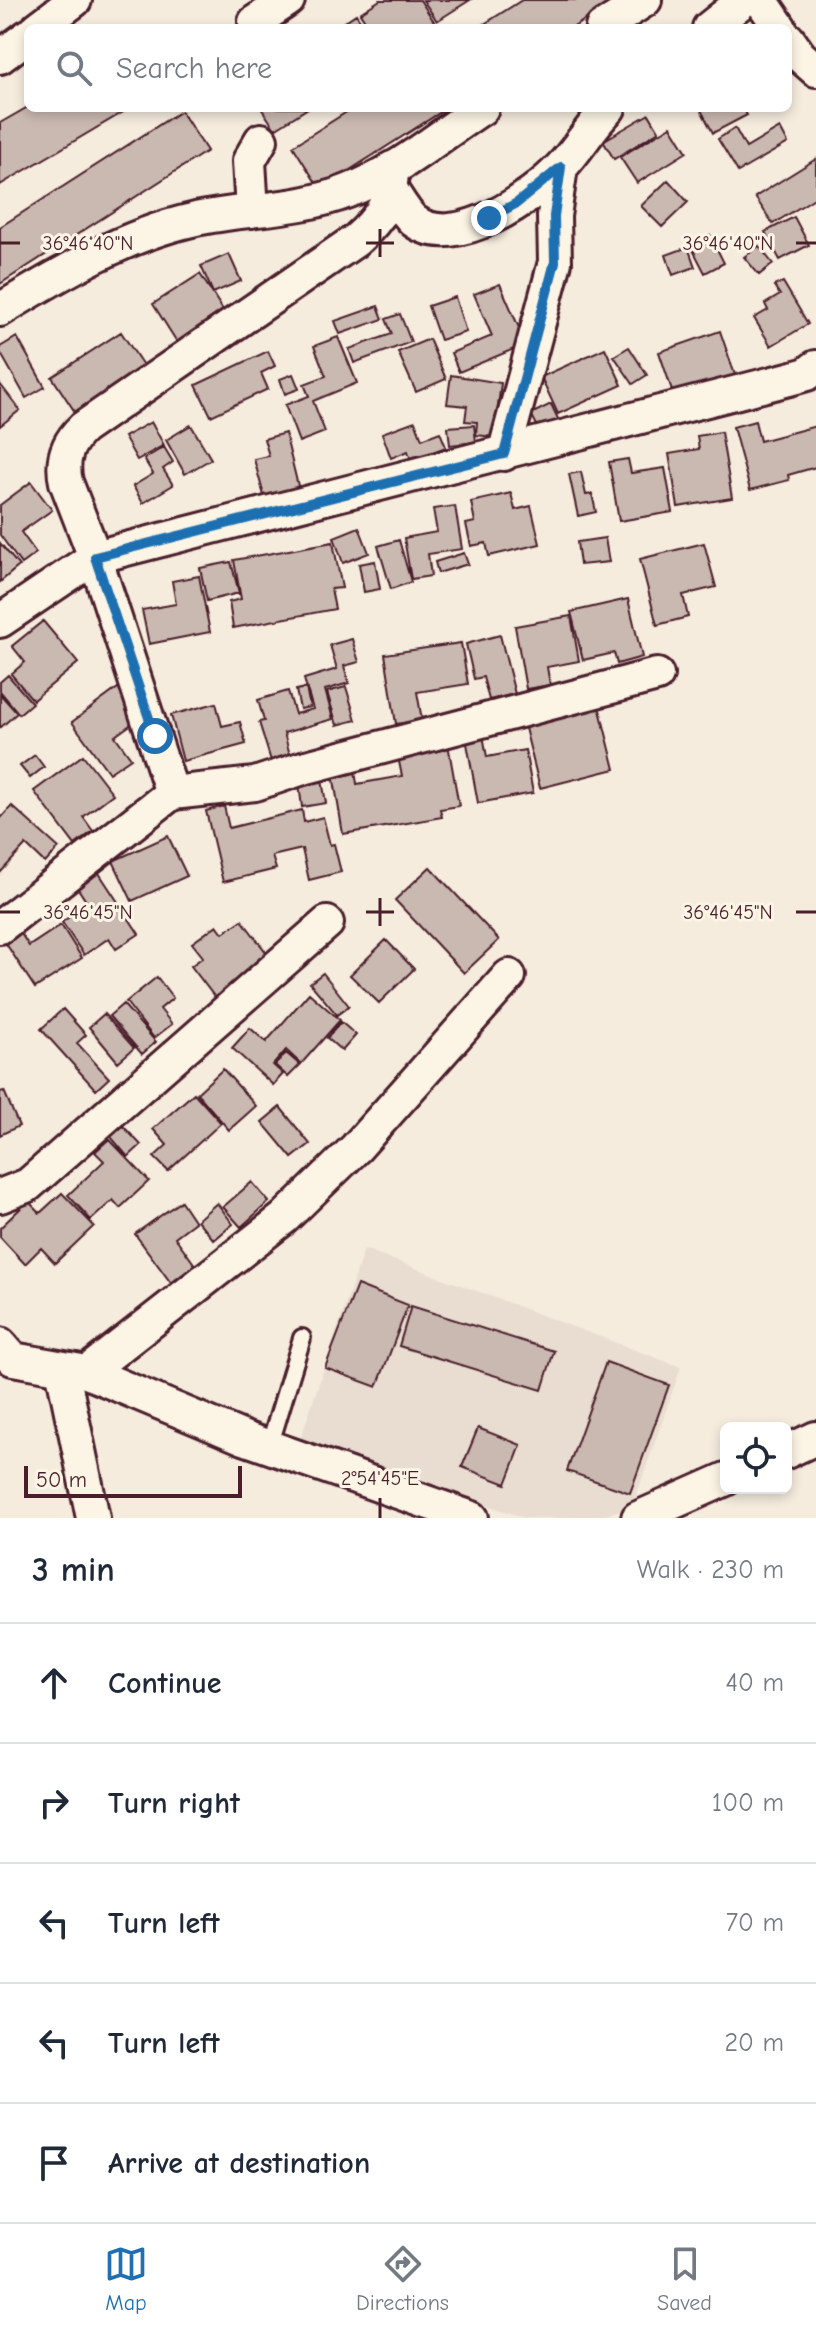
<!DOCTYPE html>
<meta charset="utf-8">
<style>
:root{--surface:#fff;--page:#f2f2f3;--text:#1f2937;--muted:#747a83;--line:#e0e1e3;--accent:#1f6fb2}
body{margin:0;font-family:"Comic Neue",sans-serif;background:var(--page);color:var(--text)}
.controls{position:absolute;right:24px;bottom:24px;display:grid;overflow:hidden;border-radius:12px;box-shadow:0 4px 12px #0003}
.controls button{width:72px;height:72px;display:grid;place-items:center;padding:0;border:0;border-bottom:2px solid var(--line);background:var(--surface);color:var(--text);font:40px sans-serif}
.scale{position:absolute;left:24px;bottom:20px;width:218px;box-sizing:border-box;padding-left:8px;border:4px solid #4a1f2b;border-top:0;font-size:22px;line-height:28px;white-space:nowrap;color:#4a1f2b;-webkit-text-stroke:6px #fcf5e5;paint-order:stroke}
.stop{position:absolute;width:24px;height:24px;margin:-18px;border:6px solid #1f6fb2;border-radius:50%;background:#fff}
.stop.end{background:#1f6fb2;border-color:#fff;box-shadow:0 2px 8px #0008}
.list{margin:0;padding:0;list-style:none}
h2{display:flex;justify-content:space-between;align-items:center;height:104px;margin:0;padding:0 32px;font-size:34px}
h2 small{font-size:26px;font-weight:400;color:var(--muted)}
.list li{display:grid;grid-template-columns:52px 1fr auto;gap:24px;align-items:center;box-sizing:border-box;height:120px;padding:0 32px;border-top:2px solid var(--line)}
.list b{display:block;font-size:30px;white-space:nowrap}
.list em{font-size:26px;font-style:normal;color:var(--muted)}
.icon{flex:none;width:44px;height:44px;fill:none;stroke:currentColor;stroke-width:2;stroke-linecap:round;stroke-linejoin:round}
.map{position:relative;flex:none;width:816px;height:1518px;overflow:hidden}
.search{position:absolute;background:var(--surface);box-shadow:0 4px 12px #0003;left:24px;right:24px;top:24px;height:88px;display:flex;align-items:center;gap:20px;box-sizing:border-box;padding:0 28px;border-radius:12px;color:var(--muted);font-size:30px}
.sheet{height:704px;background:var(--surface)}
nav{display:flex;justify-content:space-around;align-items:center;box-sizing:border-box;height:112px;border-top:2px solid var(--line);background:var(--surface);font-size:22px;color:var(--muted)}
nav a{display:grid;justify-items:center;gap:4px}
nav .on{color:var(--accent)}
.map>svg:first-child{display:block}
</style>
<div class="map">
<svg width="816" height="1518" viewBox="0 0 816 1518">
<rect width="100%" height="100%" fill="#f5ecde"/>
<filter id="ink" filterUnits="userSpaceOnUse"><feTurbulence type="fractalNoise" baseFrequency=".0125" numOctaves="2"/><feDisplacementMap in="SourceGraphic" scale="16" xChannelSelector="R" yChannelSelector="G"/><feConvolveMatrix kernelMatrix="1 2 1 2 8 2 1 2 1" color-interpolation-filters="sRGB"/></filter>
<g filter="url(#ink)">
<!-- built -->
<path fill="#e8ddd0" d="M364,1249L681,1367L633,1505L599,1518H525L300,1440Z"/>
<!-- building -->
<path fill="#cab9b1" stroke="#4a1f2b" stroke-width="2" d="M380,0H420L435,23L427,28H370L360,13Z
M423,0H470L437,21Z
M522,0H616L572,28H478Z
M356,14L365,28H335Z
M28,107V108H130L0,185V123Z
M261,108H308L275,129Z
M353,108H447L320,189L293,146Z
M700,108H743L747,115L713,133Z
M181,111L207,151L0,284V227Z
M649,114L659,131L614,159L603,141Z
M671,126L687,152L637,183L620,157Z
M735,128L746,148L780,128L788,143L738,172L718,139Z
M816,159V197L773,224L755,197Z
M668,180L688,202L662,227L641,206Z
M794,217L809,245L780,260L765,232Z
M710,235L724,263L705,273L691,246Z
M759,246L773,264L759,275L744,257Z
M688,247L695,267L673,275L666,255Z
M229,254L241,281L213,293L201,266Z
M200,274L230,321L182,350L153,304Z
M783,282L808,324L771,346L754,318L768,310L765,304L780,295L774,286Z
M500,284L526,344L459,372L451,353L492,336L474,294Z
M455,297L466,332L440,340L428,306Z
M378,306L383,319L340,334L335,321Z
M400,314L411,342L354,363L349,349L392,334L386,319Z
M720,331L737,381L676,402L659,352Z
M121,332L150,376L81,421L52,377Z
M17,337L45,387L26,398L0,352V347Z
M338,337L357,383L313,401L325,432L299,442L285,405L309,396L304,384L326,376L314,346Z
M429,339L446,379L416,392L398,352Z
M629,347L647,375L633,384L614,356Z
M605,348L622,385L558,414L541,377Z
M268,351L275,366L261,373L268,389L211,416L196,385Z
M293,374L299,389L285,394L280,379Z
M451,375L501,383L494,437L476,435L477,422L465,421L467,406L447,404Z
M0,384L20,410L0,426Z
M551,404L559,421L540,431L531,414Z
M415,421L422,439L440,432L446,447L411,460L408,451L391,458L382,433Z
M755,421L760,441L816,426V467L788,475L789,480L750,490L733,427Z
M151,422L164,445L137,460L124,437Z
M191,425L211,459L185,474L166,440Z
M474,425L476,442L450,445L448,427Z
M721,432L732,498L678,507L669,454L699,449L697,436Z
M285,433L300,494L266,503L254,459L269,456L264,439Z
M164,447L173,462L163,469L173,485L143,503L133,486L153,474L144,459Z
M628,459L631,473L665,468L673,512L619,521L609,462Z
M581,472L586,495L592,494L596,512L578,516L569,474Z
M31,482L52,510L21,532L36,553L21,564L0,535V505Z
M511,493L515,510L531,506L540,544L489,556L486,543L471,546L466,524L475,522L471,502Z
M455,506L462,549L428,554L431,576L411,579L404,538L437,532L433,509Z
M359,527L369,553L343,563L334,537Z
M605,538L609,562L580,565L577,542Z
M399,540L411,582L391,589L378,546Z
M333,542L342,588L331,589L335,609L233,628L229,602L241,599L234,560Z
M0,543L19,566L0,582Z
M704,543L716,587L683,595L688,617L657,625L640,559Z
M464,553L468,564L438,573L435,562Z
M375,561L380,589L364,592L359,564Z
M231,562L239,593L207,601L200,568Z
M199,576L210,632L149,644L142,610L176,604L172,581Z
M628,599L642,657L617,664L614,653L583,660L571,612Z
M571,616L579,661L547,667L550,685L526,689L515,626Z
M43,621L78,663L33,700L11,674L25,662L12,646Z
M500,635L515,694L489,700L483,677L474,679L466,644Z
M352,639L359,662L344,666L349,683L325,690L333,719L284,733L290,755L271,761L259,722L264,721L258,700L288,691L295,714L313,709L304,679L337,669L330,645Z
M461,643L468,684L417,692L422,720L396,724L385,654Z
M8,675L32,703L19,714L0,691V682Z
M122,685L144,715L115,736L131,758L109,773L72,722Z
M346,687L356,720L337,725L327,692Z
M306,688L310,707L300,709L296,690Z
M0,694L17,713L0,728Z
M598,702L615,769L540,788L522,716Z
M216,703L222,726L240,722L246,744L183,761L171,715Z
M483,735L487,757L525,750L533,793L478,803L466,738Z
M448,744L459,806L440,809L442,817L343,834L333,774L355,771L357,784L402,776L397,752Z
M35,755L44,767L30,778L20,766Z
M83,755L113,794L83,817L93,831L75,845L34,791Z
M322,780L326,803L302,807L299,784Z
M12,806L59,848L45,863L26,845L0,873V819Z
M224,806L229,828L302,810L304,822L323,817L330,845L334,844L341,872L309,880L302,849L272,856L276,869L223,882L206,811Z
M168,836L187,876L132,901L113,861Z
M95,867L139,934L116,949L109,938L84,955L62,922L88,904L73,881Z
M430,867L499,940L464,973L395,900Z
M242,920L269,956L235,981L244,992L223,1008L191,966L203,957L192,943L217,925L223,933Z
M61,925L82,958L35,988L3,939L18,929L29,946Z
M386,940L414,969L379,1003L350,975Z
M323,973L349,1006L337,1015L310,983Z
M157,977L173,998L160,1009L172,1024L154,1038L126,1002Z
M309,993L340,1020L301,1064L286,1050L273,1065L283,1074L273,1085L232,1048L250,1028L266,1042Z
M123,1004L156,1042L142,1054L109,1016Z
M63,1009L86,1035L77,1043L109,1078L96,1090L41,1029Z
M104,1014L134,1048L118,1062L89,1027Z
M341,1022L356,1035L342,1051L327,1038Z
M286,1053L300,1065L288,1077L275,1065Z
M223,1069L256,1106L229,1130L197,1093Z
M4,1091L19,1126L0,1135V1092Z
M194,1093L221,1123L168,1171L154,1157L167,1145L153,1129Z
M280,1107L310,1144L292,1158L262,1122Z
M123,1126L141,1145L128,1157L111,1137Z
M109,1139L149,1181L120,1208L113,1200L91,1220L68,1195L104,1161L95,1152Z
M252,1182L269,1202L241,1227L223,1207Z
M62,1193L94,1226L55,1263L41,1248L25,1264L0,1237V1228L28,1201L40,1213Z
M181,1201L195,1222L175,1237L195,1265L171,1283L135,1234Z
M217,1203L233,1224L214,1240L197,1220Z
M357,1285L408,1305L377,1387L325,1368Z
M411,1306L554,1351L542,1390L399,1346Z
M606,1362L669,1385L630,1493L567,1471Z
M478,1428L521,1445L506,1484L462,1467Z"/>
<g fill="none" stroke-linecap="round" stroke-linejoin="round">
<defs>
<path id="lane" d="M269,1447L302,1338"/>
<path id="street" d="M761,0L780,28
M255,22L288,0
M38,28L75,0
M602,28L645,0
M709,28L744,0
M788,39L800,56L816,70
M0,57L28,36
M392,191C398,200 406,214 414,221C455,252 534,197 562,166C579,148 591,126 609,108
M252,211L249,161L261,140
M0,310C59,274 125,235 192,220C244,208 297,211 348,191C396,173 439,136 482,108
M504,454L555,262L554,216L561,167
M0,621L95,557L789,379L807,374L816,367
M172,793L95,557L66,482C61,460 67,443 83,428L356,240C381,218 392,201 392,168
M0,927L172,793L255,784L303,768L657,675
M0,1196L28,1185L327,923
M0,1344L13,1359L87,1372L244,1438L472,1518
M62,1368L93,1518
M87,1372L284,1218L356,1148L509,976
M786,1452L816,1438
M638,1518L726,1479"/>
</defs>
<!-- lane casing -->
<use href="#lane" stroke="#4a1f2b" stroke-width="22"/>
<!-- street casing -->
<use href="#street" stroke="#4a1f2b" stroke-width="38"/>
<!-- lane -->
<use href="#lane" stroke="#fcf5e5" stroke-width="16"/>
<!-- street -->
<use href="#street" stroke="#fcf5e5" stroke-width="32"/>
</g>
</g>
<g fill="none" stroke-linecap="round" stroke-linejoin="round" filter="url(#ink)">
<!-- route -->
<path stroke="#1f6fb2" stroke-width="10" d="M155,736L95,557L504,454L555,262L554,216L561,167L517,203L489,218"/>
</g>
<!-- ticks -->
<path fill="none" stroke="#4a1f2b" stroke-width="3" d="M380,229V257M0,243H20M366,243H394M796,243H816M380,898V926M0,912H20M366,912H394M796,912H816M380,1498V1518"/>
<g font-size="20" text-anchor="middle" fill="#4a1f2b" stroke="#fcf5e5" stroke-width="6" stroke-linejoin="round" paint-order="stroke">
<text x="728" y="250">36°46'40"N</text>
<text x="88" y="250">36°46'40"N</text>
<text x="728" y="919">36°46'45"N</text>
<text x="88" y="919">36°46'45"N</text>
<text x="380" y="1485">2°54'45"E</text>
</g>
</svg>
<div class="controls">
<button><svg class="icon" aria-label="locate" viewBox="0 0 24 24"><circle cx="12" cy="12" r="6"/><path d="M12 2v4M12 18v4M2 12h4M18 12h4"/></svg></button>
</div>
<div class="scale">50 m</div>
<div class="stop" style="left:155px;top:736px"></div>
<div class="stop end" style="left:489px;top:218px"></div>
<div class="search"><svg class="icon" aria-label="search" viewBox="0 0 24 24"><circle cx="10" cy="10" r="6"/><path d="M15 15l6 6"/></svg>Search here</div>
</div>
<section class="sheet">
<h2>3 min<small>Walk · 230 m</small></h2>
<ul class="list">
<li><svg class="icon" aria-label="ahead" viewBox="0 0 24 24"><path d="M12 20V5M6 11l6-6 6 6"/></svg><div><b>Continue</b></div><em>40 m</em></li>
<li><svg class="icon" aria-label="right" viewBox="0 0 24 24"><path d="M7 20v-9h11M14 6l5 5-5 5"/></svg><div><b>Turn right</b></div><em>100 m</em></li>
<li><svg class="icon" aria-label="left" viewBox="0 0 24 24"><path d="M17 20v-9H6M10 6l-5 5 5 5"/></svg><div><b>Turn left</b></div><em>70 m</em></li>
<li><svg class="icon" aria-label="left" viewBox="0 0 24 24"><path d="M17 20v-9H6M10 6l-5 5 5 5"/></svg><div><b>Turn left</b></div><em>20 m</em></li>
<li><svg class="icon" aria-label="arrive" viewBox="0 0 24 24"><path d="M6 21V4h12l-3 4 3 4H6"/></svg><div><b>Arrive at destination</b></div></li>
</ul>
</section>
<nav>
<a class="on"><svg class="icon" aria-label="map" viewBox="0 0 24 24"><path d="M3 6l6-2 6 2 6-2v14l-6 2-6-2-6 2zM9 4v14M15 6v14"/></svg>Map</a>
<a><svg class="icon" aria-label="directions" viewBox="0 0 24 24"><path d="M12 3l9 9-9 9-9-9zM9 14v-3h6M13 9l2 2-2 2"/></svg>Directions</a>
<a><svg class="icon" aria-label="saved" viewBox="0 0 24 24"><path d="M7 4h10v16l-5-4-5 4z"/></svg>Saved</a>
</nav>
